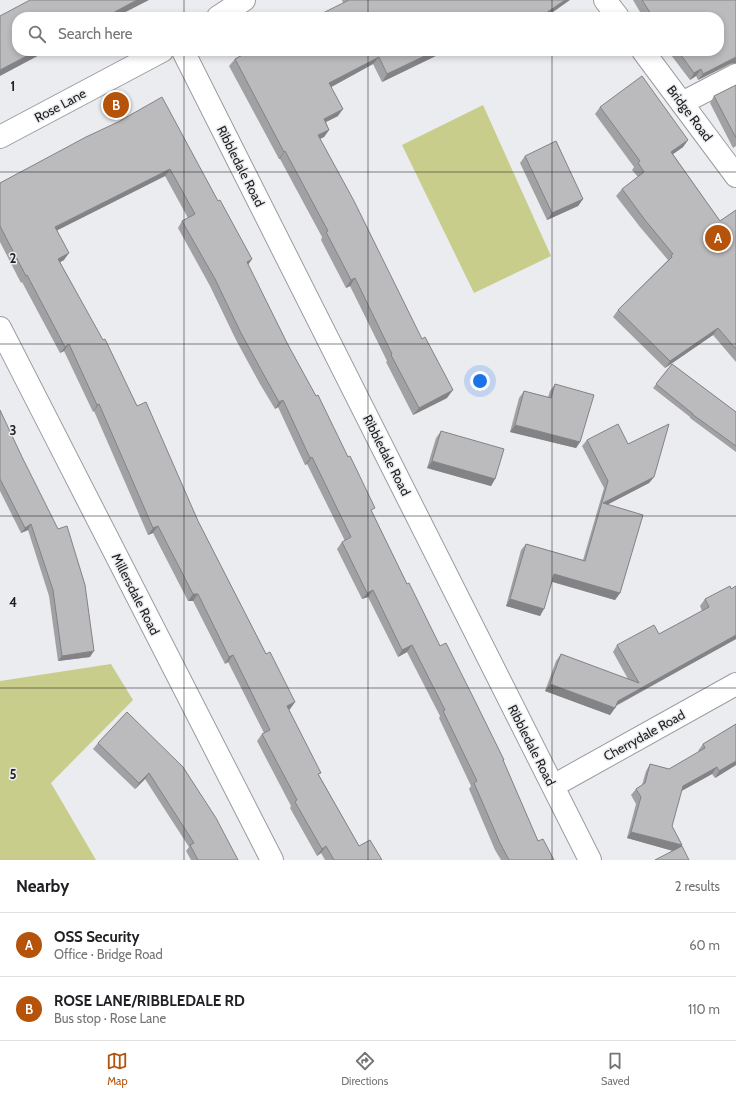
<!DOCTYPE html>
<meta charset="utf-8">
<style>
:root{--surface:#fff;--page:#f6f6f6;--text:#202124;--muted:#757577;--line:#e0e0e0;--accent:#b45309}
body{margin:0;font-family:Cabin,sans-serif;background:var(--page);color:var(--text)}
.you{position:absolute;left:480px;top:381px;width:14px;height:14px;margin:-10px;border:3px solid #fff;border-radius:50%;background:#1a73e8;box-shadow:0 0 0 6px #1a73e833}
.badge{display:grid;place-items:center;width:26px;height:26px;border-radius:50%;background:var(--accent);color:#fff;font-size:13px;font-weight:700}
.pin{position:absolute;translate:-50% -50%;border:2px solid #fff;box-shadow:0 1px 4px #0006}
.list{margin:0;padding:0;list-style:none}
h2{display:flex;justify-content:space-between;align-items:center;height:52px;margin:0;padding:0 16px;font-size:17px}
h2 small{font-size:13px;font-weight:400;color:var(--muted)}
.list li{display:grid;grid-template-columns:26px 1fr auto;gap:12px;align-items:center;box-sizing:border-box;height:64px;padding:0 16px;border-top:1px solid var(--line)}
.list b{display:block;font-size:15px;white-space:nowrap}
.list p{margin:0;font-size:13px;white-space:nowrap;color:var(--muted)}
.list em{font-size:13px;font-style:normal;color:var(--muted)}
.icon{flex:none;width:22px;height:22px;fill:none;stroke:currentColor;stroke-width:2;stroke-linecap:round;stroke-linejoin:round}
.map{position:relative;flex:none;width:736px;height:860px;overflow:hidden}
.search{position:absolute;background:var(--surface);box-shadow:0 2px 6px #0003;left:12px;right:12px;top:12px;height:44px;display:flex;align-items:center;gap:10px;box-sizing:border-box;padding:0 14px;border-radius:16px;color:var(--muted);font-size:15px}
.sheet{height:180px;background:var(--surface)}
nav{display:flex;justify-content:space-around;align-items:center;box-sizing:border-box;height:56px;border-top:1px solid var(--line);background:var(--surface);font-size:11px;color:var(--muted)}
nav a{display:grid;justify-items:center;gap:2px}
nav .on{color:var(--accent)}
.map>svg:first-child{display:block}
</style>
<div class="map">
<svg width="736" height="860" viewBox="0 0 736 860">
<rect width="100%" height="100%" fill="#ebecf0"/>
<!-- green -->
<path fill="#c9cd8b" d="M483,105L551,256L474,293L402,145Z
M111,664L133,700L51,783L96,860H0V681Z"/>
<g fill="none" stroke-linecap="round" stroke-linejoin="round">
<defs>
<path id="pedestrian" d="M682,103L736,75"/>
<path id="minor" d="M605,0L618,17
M183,51L590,860
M643,51L736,176
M0,328L272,860
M553,786L736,684"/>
<path id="tertiary" d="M218,17L244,0
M0,137L162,51"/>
</defs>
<!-- pedestrian casing -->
<use href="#pedestrian" stroke="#9a9c9f" stroke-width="24"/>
<!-- minor casing -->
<use href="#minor" stroke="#9a9c9f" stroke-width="24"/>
<!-- tertiary casing -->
<use href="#tertiary" stroke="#9a9c9f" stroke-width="24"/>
<!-- pedestrian -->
<use href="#pedestrian" stroke="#fff" stroke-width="22"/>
<!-- minor -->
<use href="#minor" stroke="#fff" stroke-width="22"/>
<!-- tertiary -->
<use href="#tertiary" stroke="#fff" stroke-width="22"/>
</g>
<!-- wall -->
<path fill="#a1a1a3" d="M342,0H570L343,3Z
M633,0H736L730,64L698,80L696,76L690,80L668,51H719V17H643Z
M250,51H446L382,82L373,64L331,87L338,116L326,122L329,130L324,137L320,139L447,398L413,415L386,362L387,361L350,286L346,288L321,240L322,237L280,159H279L229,66L235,59Z
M736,85V146L733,148L710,103L714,96Z
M600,107L688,140L683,147L673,154L720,221L736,210V362L713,335L665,368L613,317L618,310L668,260L640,227L616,196L622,189L638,177L632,170L634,167L595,114Z
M118,122L218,201L252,259L248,265L287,343L372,512L407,584L440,646L504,760L503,761L538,841L554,860H501L495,850L469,789L471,786L439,718L440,716L407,652L398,657L368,597L362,599L337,549L342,542L345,541L307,464L305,465L278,407L275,409L260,384L236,340L210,286L178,228L182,221L188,218L165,176L57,230L64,260L60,262L198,521L266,654L295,702L290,709L289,710L319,775L359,846L382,860H325L321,853L317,856L290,808L291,806L257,741L262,734L264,733L228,662L225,664L193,601H188L153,533L148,535L94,411L93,412L64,351L60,353L22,282L21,283L0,242V183Z
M525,156L583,199L578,206L547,220L520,163Z
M672,364L736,412V452L690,418V417L653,388Z
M555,384L580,442L576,448L510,432L519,398L524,391L548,397L550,391Z
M0,410L90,657L58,661L49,596L28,530L21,533L0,491Z
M441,431L495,479L491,486L427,468L436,438Z
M587,440L628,444L654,477L649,483L608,504L620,593L615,600L552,582L540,616L506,606L521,550L526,544L583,560L604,488L582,446Z
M736,586V639L616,706L615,708L610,715L545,691L556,661L561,654L628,679L613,652L617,645L659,634L702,611L700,606L705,599L731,589Z
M127,712L238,860H191L186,851L189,847L145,779L135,789L93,749L98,743Z
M736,724V765L715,778L712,774L681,791L672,826L682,845L680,847L673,851L627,838L636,804L631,795L636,789L642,785L646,771L650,764L669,769L699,752L698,751L703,744Z"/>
<!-- shaded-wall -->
<path fill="#838385" d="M137,0H149L116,17H105Z
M565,0H570L546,17H540Z
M36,51H47L0,76V70Z
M435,51H446L382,82L387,74Z
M379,57L373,64L324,91L329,83Z
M736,57V63L730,64L698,80L703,74Z
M701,69L696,76L690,80L694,73Z
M343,109L338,116L318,126L324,119Z
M329,130L324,137L313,142L318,135Z
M688,140L683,147L666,159L671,152Z
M285,151L280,159H279L284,152Z
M170,169L165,176L50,234L55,227Z
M583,199L578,206L547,220L552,213Z
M69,253L64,260L53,266L58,259Z
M252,259L247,266V262Z
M355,278L350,286L346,288L351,280Z
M718,328L713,335L665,368L670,361Z
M69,344L64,351L60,353L65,347Z
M453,390L447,398L413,415L419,408Z
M283,400L278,407L275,409L279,402Z
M99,404L94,411L93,412L97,405Z
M515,425L580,442L576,448L510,432Z
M312,457L307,464L305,465L310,458Z
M432,461L495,479L491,486L427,468Z
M654,477L649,483L601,508L603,503Z
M31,524L28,530L21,533L25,528Z
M158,526L153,533L148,535L153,528Z
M554,574L620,593L615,600L550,581Z
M373,590L368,597L362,599L367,593Z
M193,594H198L193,601H188Z
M510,599L544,609L540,616L506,606Z
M736,635V639L613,707L615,708L610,715L545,691L550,684L618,701Z
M412,645L407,652L398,657L402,650Z
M94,651L90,657L58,661L62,656Z
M233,655L228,662L225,664L229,657Z
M295,702L290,709L282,713L287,706Z
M736,761V765L715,778L719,771Z
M717,767L712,774L678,793L683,786Z
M149,773L145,779L135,789L139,783Z
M631,832L682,845L677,852L627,838Z
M326,846L321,853L317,856L322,849Z"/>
<!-- building -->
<path fill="#bbbbbe" stroke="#838385" d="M30,0H137L105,17H17V51H36L0,70V16Z
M349,0H565L540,17H315Z
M642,0H736V57L703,74L701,69L694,73L678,51H719V17H653Z
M250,51H435L387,74L379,57L329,83L343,109L324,119L329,130L318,135L354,201L422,339L425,337L453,390L419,408L391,355L392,354L355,278L351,280L326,232L328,231L285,151L284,152L235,59Z
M642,76L688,140L671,152L720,221L736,210V349L718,328L670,361L618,310L672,257L671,255L673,254L645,220L622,189L644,172L638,163L640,161L600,107Z
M736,85V138L714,96Z
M162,97L218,201L220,200L252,259L247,262L287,343L316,396L318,395L348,457L350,456L375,508L371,510L407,584L409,583L440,646L446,643L473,697L504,760H503L538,841L543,839L554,860H509L500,843L474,783L477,781L443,711L445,710L412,645L402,650L373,590L367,593L342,542L351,537L312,457L310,458L283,400L279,402L265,377L241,333L215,279L182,221L195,214L170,169L55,227L69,253L58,259L103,340L105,339L137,406L146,402L198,521L266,654L270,652L295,702L287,706L321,773L318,774L359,846L370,840L382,860H334L326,846L322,849L295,802L297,800L262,734L270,730L233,655L229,657L198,594H193L158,526L153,528L99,404L97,405L69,344L65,347L27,275L26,276L0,226V183L86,137L118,122Z
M556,141L583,199L552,213L525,156Z
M672,364L736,412V446L692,414H693L656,384Z
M555,384L594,395L580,442L515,425L524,391L551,398Z
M0,410L22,457L58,529L67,526L85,585L94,651L62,656L53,590L31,524L25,528L0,479Z
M618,424L628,444L669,424L654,477L603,503L643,515L620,593L554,574L544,609L510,599L526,544L585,561L608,481L587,440Z
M441,431L504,449L495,479L432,461Z
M730,586L731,589L736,586V635L618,701L615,708L550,684L561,654L639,683L617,645L654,625L659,634L709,607L705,599Z
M127,712L183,767L216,818L238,860H198L190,845L194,843L149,773L139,783L98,743Z
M736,724V761L719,771L717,767L683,786L672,826L682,845L631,832L641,797L636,789L645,783L650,764L669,769L705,748L703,744Z
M682,846L689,860H655Z"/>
<!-- grid -->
<path fill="none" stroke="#212122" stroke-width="1" stroke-opacity="0.55" d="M184,0V17M368,0V17M552,0V17M184,51V860M368,51V860M552,51V860M0,172H736M0,344H736M0,516H736M0,688H736"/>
<g text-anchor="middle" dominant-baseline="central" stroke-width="3" stroke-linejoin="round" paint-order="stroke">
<!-- street labels -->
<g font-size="13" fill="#212122" stroke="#ebecf0">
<text transform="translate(60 105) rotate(-28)">Rose Lane</text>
<text transform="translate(690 113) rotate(53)">Bridge Road</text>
<text transform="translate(241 166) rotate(63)">Ribbledale Road</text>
<text transform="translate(387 455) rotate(63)">Ribbledale Road</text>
<text transform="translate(136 594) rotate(63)">Millersdale Road</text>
<text transform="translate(644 735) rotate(-29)">Cherrydale Road</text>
<text transform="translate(532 745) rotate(63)">Ribbledale Road</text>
</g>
</g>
<g font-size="13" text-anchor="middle" font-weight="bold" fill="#212122" stroke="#ebecf0" stroke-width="3" stroke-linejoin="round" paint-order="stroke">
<text x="13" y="91">1</text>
<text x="13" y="263">2</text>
<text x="13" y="435">3</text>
<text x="13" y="607">4</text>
<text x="13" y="779">5</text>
</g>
</svg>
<div class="you"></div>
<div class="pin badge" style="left:718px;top:238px">A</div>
<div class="pin badge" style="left:116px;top:105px">B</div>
<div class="search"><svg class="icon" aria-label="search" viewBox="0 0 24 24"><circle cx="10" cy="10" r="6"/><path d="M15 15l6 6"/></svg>Search here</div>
</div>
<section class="sheet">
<h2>Nearby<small>2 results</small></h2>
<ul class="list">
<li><span class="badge">A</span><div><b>OSS Security</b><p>Office · Bridge Road</p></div><em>60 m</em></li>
<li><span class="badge">B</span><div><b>ROSE LANE/RIBBLEDALE RD</b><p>Bus stop · Rose Lane</p></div><em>110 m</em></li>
</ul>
</section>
<nav>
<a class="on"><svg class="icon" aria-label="map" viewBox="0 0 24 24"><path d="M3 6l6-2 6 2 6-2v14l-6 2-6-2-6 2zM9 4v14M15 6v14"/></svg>Map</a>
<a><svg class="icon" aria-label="directions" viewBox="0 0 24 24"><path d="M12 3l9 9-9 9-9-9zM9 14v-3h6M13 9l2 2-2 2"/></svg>Directions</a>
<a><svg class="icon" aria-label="saved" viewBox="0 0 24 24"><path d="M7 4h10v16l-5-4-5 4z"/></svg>Saved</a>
</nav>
